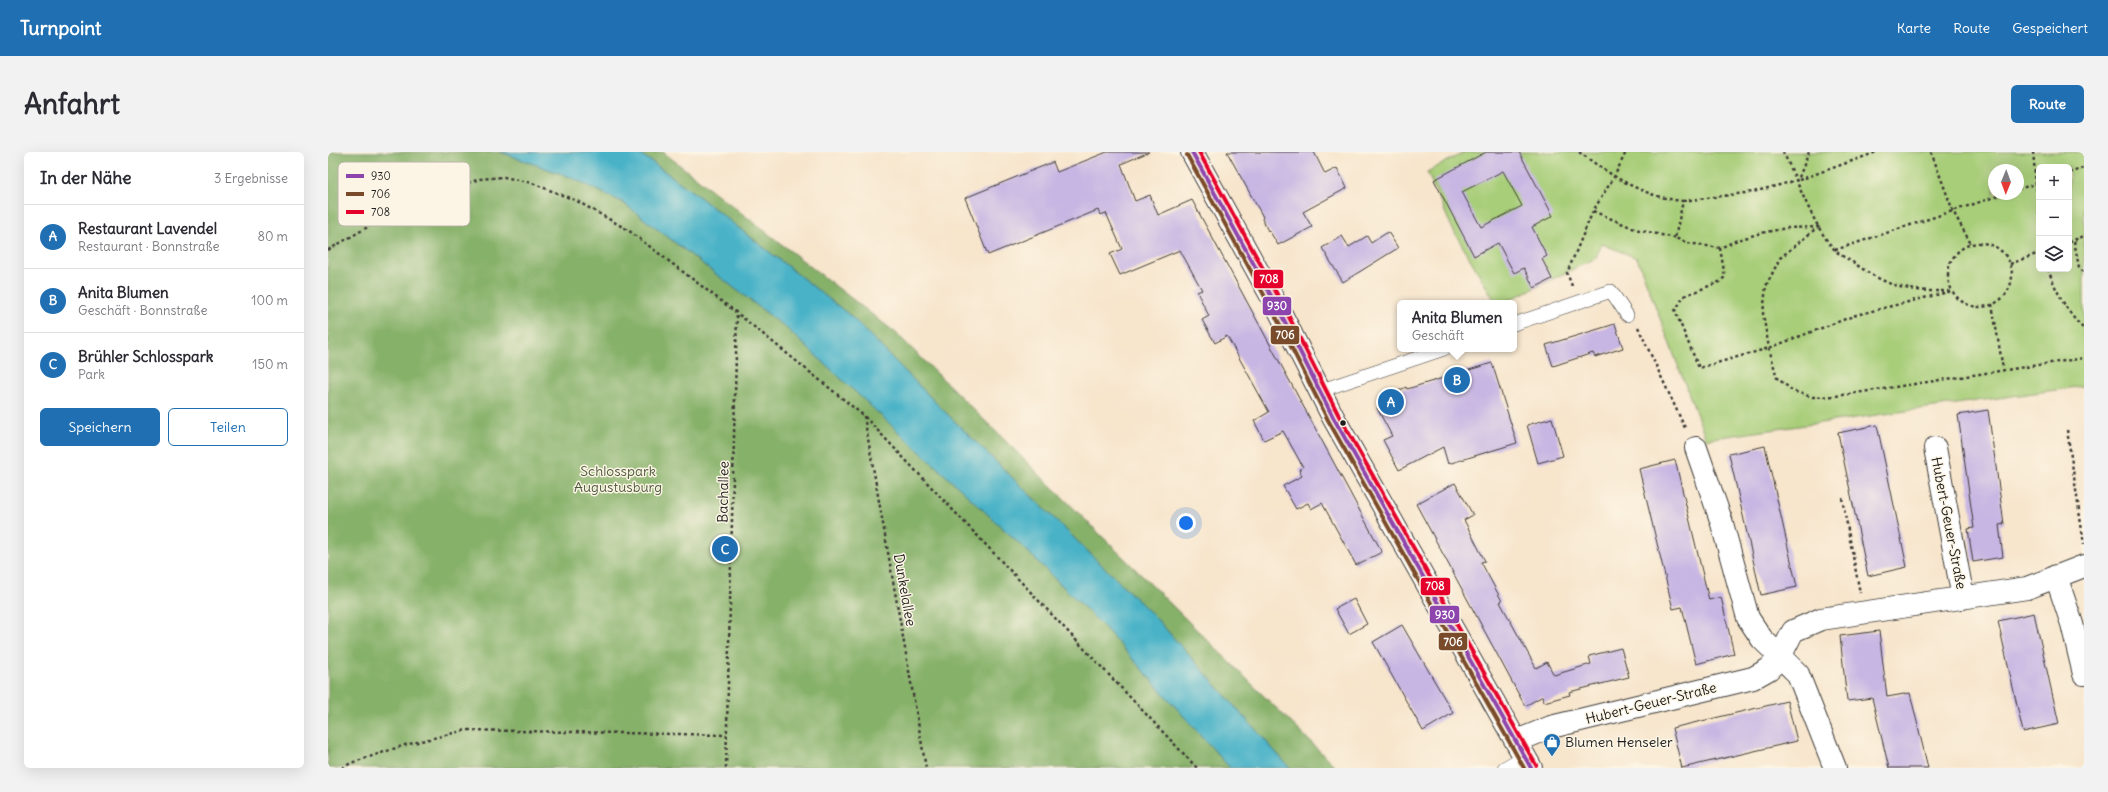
<!DOCTYPE html>
<html lang="de">
<meta charset="utf-8">
<style>
:root{--surface:#fff;--page:#f2f2f3;--text:#2b2b33;--muted:#7c7c81;--line:#e1e1e2;--accent:#1f6fb2}
body{margin:0;font-family:Delius,sans-serif;background:var(--page);color:var(--text)}
.controls{position:absolute;right:12px;top:12px;display:grid;overflow:hidden;border-radius:6px;box-shadow:0 4px 16px #0002}
.controls button{width:36px;height:36px;display:grid;place-items:center;padding:0;border:0;border-bottom:1px solid var(--line);background:var(--surface);color:var(--text);font:20px sans-serif}
.compass{position:absolute;left:1660px;top:12px;width:36px;height:36px;border-radius:50%;background:var(--surface);box-shadow:0 4px 16px #0002;rotate:181deg}
.you{position:absolute;left:858px;top:371px;width:14px;height:14px;margin:-10px;border:3px solid #fff;border-radius:50%;background:#1a73e8;box-shadow:0 0 0 6px #1a73e833}
.badge{display:grid;place-items:center;width:26px;height:26px;border-radius:50%;background:var(--accent);color:#fff;font-size:13px;font-weight:700}
.pin{position:absolute;translate:-50% -50%;border:2px solid #fff;box-shadow:0 1px 4px #0006}
.popup{position:absolute;left:1069px;top:148px;width:120px;height:52px;box-sizing:border-box;display:grid;place-content:center;border-radius:6px;background:var(--surface);filter:drop-shadow(0 1px 3px #0005);font-size:13px;white-space:nowrap;color:var(--muted)}
.popup b{font-size:15px;color:var(--text)}
.popup::after{content:'';position:absolute;left:50%;top:100%;margin-left:-8px;border:8px solid transparent;border-top-color:var(--surface)}
.list{margin:0;padding:0;list-style:none}
h2{display:flex;justify-content:space-between;align-items:center;height:52px;margin:0;padding:0 16px;font-size:17px}
h2 small{font-size:13px;font-weight:400;color:var(--muted)}
.list li{display:grid;grid-template-columns:26px 1fr auto;gap:12px;align-items:center;box-sizing:border-box;height:64px;padding:0 16px;border-top:1px solid var(--line)}
.list b{display:block;font-size:15px;white-space:nowrap}
.list p{margin:0;font-size:13px;white-space:nowrap;color:var(--muted)}
.list em{font-size:13px;font-style:normal;color:var(--muted)}
.actions{display:flex;gap:8px;padding:12px 16px}
.actions a{flex:1;padding:9px 0;border:1px solid var(--accent);border-radius:6px;text-align:center;font-size:14px;color:var(--accent)}
.actions .main{background:var(--accent);color:#fff}
.icon{flex:none;width:22px;height:22px;fill:none;stroke:currentColor;stroke-width:2;stroke-linecap:round;stroke-linejoin:round}
.map{position:relative;flex:none;width:1756px;height:616px;overflow:hidden;border-radius:6px}
header{display:flex;align-items:center;gap:24px;box-sizing:border-box;height:56px;padding:0 20px;background:var(--accent);color:#fff}
header strong{font-size:19px}
nav{display:flex;gap:22px;margin-inline-start:auto;font-size:14px}
.intro{display:flex;align-items:center;justify-content:space-between;box-sizing:border-box;height:96px;padding:0 24px}
h1{margin:0;font-size:28px}
.button{padding:10px 18px;border-radius:6px;background:var(--accent);color:#fff;font-size:14px;font-weight:700}
main{display:flex;gap:24px;padding:0 24px}
aside{flex:1;background:var(--surface);border-radius:6px;box-shadow:0 4px 16px #0002}
.map>svg:first-child{display:block}
</style>
<header>
<strong>Turnpoint</strong>
<nav><a>Karte</a><a>Route</a><a>Gespeichert</a></nav>
</header>
<div class="intro"><h1>Anfahrt</h1><a class="button">Route</a></div>
<main>
<aside>
<h2>In der Nähe<small>3 Ergebnisse</small></h2>
<ul class="list">
<li><span class="badge">A</span><div><b>Restaurant Lavendel</b><p>Restaurant · Bonnstraße</p></div><em>80 m</em></li>
<li><span class="badge">B</span><div><b>Anita Blumen</b><p>Geschäft · Bonnstraße</p></div><em>100 m</em></li>
<li><span class="badge">C</span><div><b>Brühler Schlosspark</b><p>Park</p></div><em>150 m</em></li>
</ul>
<div class="actions"><a class="main">Speichern</a><a>Teilen</a></div>
</aside>
<div class="map">
<svg width="1756" height="616" viewBox="0 0 1756 616">
<rect width="100%" height="100%" fill="#fcf5e5"/>
<filter id="ink" filterUnits="userSpaceOnUse"><feTurbulence type="fractalNoise" baseFrequency=".025" numOctaves="2"/><feDisplacementMap in="SourceGraphic" scale="8" xChannelSelector="R" yChannelSelector="G"/><feConvolveMatrix kernelMatrix="1 2 1 2 8 2 1 2 1" color-interpolation-filters="sRGB"/></filter>
<filter id="wash" filterUnits="userSpaceOnUse"><feTurbulence type="fractalNoise" baseFrequency=".012" numOctaves="4" result="noise"/><feDisplacementMap in="SourceGraphic" scale="16" xChannelSelector="R" yChannelSelector="G"/><feGaussianBlur stdDeviation="0.9" result="paint"/><feColorMatrix in="noise" values="0 0 0 0 0 0 0 0 0 0 0 0 0 0 0 0 0 1.4 0 .05"/><feComposite in="paint" operator="in"/></filter>
<g filter="url(#wash)">
<rect width="100%" height="100%" fill="#f7e5cc"/>
<!-- green -->
<path fill="#a8ce79" stroke="#62754a" fill-rule="evenodd" d="M1137,0H1756V234L1378,287L1309,106L1274,92L1268,106L1175,151H1168L1125,78L1099,20ZM1711,15H1741V117H1711ZM1666,18H1690V42H1666Z"/>
<!-- forest -->
<path fill="#86b169" stroke="#516642" d="M0,0H172L242,25L294,50L457,175L565,274L693,393L777,476L902,616H0Z
M307,0H335L568,181L1009,616H962L826,464L612,255L524,165L369,43L317,5Z"/>
<!-- water -->
<path fill="#49b2c7" stroke="#326772" d="M172,0H307L317,5L369,43L524,165L612,255L826,464L962,616H902L777,476L693,393L457,175L294,50L242,25Z"/>
<g id="blocks">
<!-- building -->
<path fill="#c7b5e3" fill-rule="evenodd" d="M779,0H821L793,12L807,49L822,43L830,63L864,48L1054,400L1028,413L994,351L983,357L980,351L968,357L955,334L974,324L971,318L975,315L955,279L936,288L926,269L941,260L899,184L887,191L874,168L881,164L869,140L874,138L852,98L792,123L782,102L794,97L778,61L772,63L770,58L660,103L637,46L725,10L729,20Z
M899,0H986L997,22L1009,16L1019,36L975,60L984,75L950,93L941,78L940,79L934,67L935,65Z
M1158,0H1191L1225,64L1204,75L1219,104L1214,107L1224,127L1206,136L1196,116L1186,121L1170,91L1146,104L1106,28ZM1175,19L1194,54L1153,75L1134,40Z
M1060,80L1070,96L1015,130L994,96L1014,84L1021,95L1039,84L1043,91Z
M1287,172L1295,196L1267,205L1265,201L1225,214L1218,193Z
M1164,211L1189,291L1120,312L1115,295L1071,318L1055,288L1064,284L1049,256L1054,254L1051,249L1078,235L1079,237Z
M1660,258L1676,372L1671,373L1675,405L1645,410L1640,377L1646,376L1630,263Z
M1224,266L1235,304L1210,311L1199,273Z
M1549,273L1579,415L1540,424L1510,281Z
M1437,294L1469,435L1433,443L1401,302Z
M1347,308L1381,448L1393,445L1406,502L1368,512L1354,455L1345,457L1311,317Z
M1127,331L1145,363L1136,368L1157,409L1153,410L1174,449L1172,450L1208,516L1219,510L1226,523L1263,512L1261,504L1293,496L1301,525L1241,540L1242,543L1216,550L1215,544L1197,554L1088,352Z
M1026,447L1039,472L1021,482L1007,457Z
M1706,461L1731,572L1695,580L1670,469Z
M1074,473L1125,561L1095,579L1045,490Z
M1551,479L1559,545L1582,541L1600,616H1561L1544,546L1519,549L1512,484Z
M1459,549L1469,589L1354,616L1344,576Z"/>
</g>
</g>
<g filter="url(#ink)">
<use href="#blocks" fill-opacity="0" stroke="#3d3a36" stroke-width="1"/>
<g fill="none" stroke-linecap="round" stroke-linejoin="round">
<defs>
<path id="service" d="M1186,172L1283,139L1299,163
M991,239L1116,197
M1176,616L1197,604"/>
<path id="minor" d="M864,0L951,158L1005,265L1203,616
M1368,296L1393,368L1420,466L1434,487L1470,522L1507,616
M1607,296L1635,446
M1728,424L1744,472L1756,522
M1189,589L1223,575L1425,526L1441,517L1452,505L1465,479L1493,467L1699,436L1756,414"/>
</defs>
<!-- service casing -->
<use href="#service" stroke="#3d3a36" stroke-width="14"/>
<!-- minor casing -->
<use href="#minor" stroke="#3d3a36" stroke-width="24"/>
<!-- path -->
<path stroke="#3d3a36" stroke-width="2.5" stroke-dasharray="3 3" stroke-linecap="butt" d="M1251,0C1283,23 1314,45 1355,49L1347,86L1360,91L1392,96L1407,89L1433,81L1459,76L1489,75
M1455,0C1469,27 1486,76 1506,97C1511,103 1520,107 1526,111C1560,135 1579,140 1620,139
M1603,0L1625,59L1643,92
M1705,0L1711,64
M1741,21L1756,16
M1471,28L1549,0
M1690,37L1711,31
M1355,49L1425,40L1470,28L1481,0
M1265,59L1307,77L1347,86
M1491,74L1452,106L1438,134L1435,162L1441,196L1449,226L1465,239L1484,245L1508,244L1756,206
M1746,89L1751,115L1756,121
M1741,90L1756,84
M1620 123a32 32 0 1 1 64 0a32 32 0 1 1-64 0Z
M1392,96L1397,125L1391,130L1356,144L1347,159L1371,216L1441,196L1528,163L1624,139
M0,98L76,54L106,42L152,27L176,25L204,31L249,49L300,78L409,161L536,264L869,616
M1507,98L1676,42
M1682,112L1711,101
M1720,117C1728,139 1739,161 1756,177
M1244,134L1239,121L1265,59L1286,25L1298,0
M1664,152L1675,217
M1310,175L1358,278
M536,264L598,616
M1739,278L1756,392
M1514,346L1532,441
M14,616L23,611L77,593L138,578L399,583
M398,616L409,161"/>
<!-- service -->
<use href="#service" stroke="#fff" stroke-width="13"/>
<!-- minor -->
<use href="#minor" stroke="#fff" stroke-width="22"/>
<defs>
<path id="bus-1" d="M864,0L951,158L1005,265L1203,616"/>
<path id="bus-2" d="M859,3L946,161L1000,268L1196,616"/>
<path id="bus-3" d="M871,0L956,155L1010,262L1208,613"/>
</defs>
<!-- bus-1 casing -->
<use href="#bus-1" stroke="#fcf5e5" stroke-width="7"/>
<!-- bus-2 casing -->
<use href="#bus-2" stroke="#fcf5e5" stroke-width="7"/>
<!-- bus-3 casing -->
<use href="#bus-3" stroke="#fcf5e5" stroke-width="7"/>
<!-- bus-1 -->
<use href="#bus-1" stroke="#8e44ad" stroke-width="4"/>
<!-- bus-2 -->
<use href="#bus-2" stroke="#7a4b2a" stroke-width="4"/>
<!-- bus-3 -->
<use href="#bus-3" stroke="#e4002b" stroke-width="4"/>
</g>
</g>
<!-- icons -->
<defs>
<symbol id="shop-pin" viewBox="-11 -11 22 30"><path d="M0 17L-7.5 6A9.5 9.5 0 1 1 7.5 6Z" fill="#1f6fb2" stroke="#fcf5e5"/><path d="M-5-2.5h2.3a2.7 3.5 0 0 1 5.4 0H5L5.5 6h-11ZM-1.5-2.5h3a1.5 2.3 0 0 0-3 0Z" fill="#fff"/></symbol>
</defs>
<g fill-rule="evenodd">
<use href="#shop-pin" x="1214" y="580" width="20" height="27"/>
</g>
<!-- markers -->
<circle fill="#1c1c1c" stroke="#fcf5e5" stroke-width="1.5" cx="1015" cy="271" r="3.5"/>
<g text-anchor="middle" dominant-baseline="central" stroke-width="3" stroke-linejoin="round" paint-order="stroke">
<!-- park labels -->
<g font-size="14" fill="#4d5a3d" stroke="#fcf5e5">
<text x="290" y="319">Schlosspark<tspan x="290" dy="16">Augustusburg</tspan></text>
</g>
<!-- street labels -->
<g font-size="14" fill="#1c1c1c" stroke="#fcf5e5">
<text transform="translate(395 340) rotate(-89)">Bachallee</text>
<text transform="translate(1621 371) rotate(79)">Hubert-Geuer-Straße</text>
<text transform="translate(577 438) rotate(80)">Dunkelallee</text>
<text transform="translate(1323 551) rotate(-14)">Hubert-Geuer-Straße</text>
</g>
<!-- poi labels -->
<g font-size="14" fill="#1c1c1c" stroke="#fcf5e5" text-anchor="start">
<text x="1237" y="590">Blumen Henseler</text>
</g>
</g>
<!-- legend -->
<rect x="10" y="10" width="132" height="64" rx="6" fill="#fcf5e5" stroke="#b9b4a9" stroke-width="1"/>
<rect x="18" y="22" width="18" height="4" fill="#8e44ad"/>
<rect x="18" y="40" width="18" height="4" fill="#7a4b2a"/>
<rect x="18" y="58" width="18" height="4" fill="#e4002b"/>
<g font-size="11" fill="#1c1c1c">
<text x="43" y="28">930</text>
<text x="43" y="46">706</text>
<text x="43" y="64">708</text>
</g>
<g stroke="#fcf5e5" stroke-width="1.5">
<rect x="925" y="117" width="31" height="20" rx="4" fill="#e4002b"/>
<rect x="934" y="144" width="30" height="20" rx="4" fill="#8e44ad"/>
<rect x="942" y="173" width="30" height="20" rx="4" fill="#7a4b2a"/>
<rect x="1092" y="425" width="31" height="19" rx="4" fill="#e4002b"/>
<rect x="1101" y="453" width="31" height="19" rx="4" fill="#8e44ad"/>
<rect x="1110" y="480" width="30" height="19" rx="4" fill="#7a4b2a"/>
</g>
<g font-size="11" text-anchor="middle" font-weight="bold" fill="#fff">
<text x="941" y="131">708</text>
<text x="949" y="158">930</text>
<text x="957" y="187">706</text>
<text x="1107" y="438">708</text>
<text x="1117" y="467">930</text>
<text x="1125" y="494">706</text>
</g>
</svg>
<div class="controls">
<button>+</button>
<button>−</button>
<button><svg class="icon" aria-label="layers" viewBox="0 0 24 24"><path d="M12 4l9 5-9 5-9-5zM3 14l9 5 9-5"/></svg></button>
</div>
<svg class="compass" viewBox="-18 -18 36 36"><path d="M0-13l5 13h-10z" fill="#e53935"/><path d="M0 13l5-13h-10z" fill="#7c7c81"/></svg>
<div class="you"></div>
<div class="pin badge" style="left:1063px;top:250px">A</div>
<div class="pin badge" style="left:1129px;top:228px">B</div>
<div class="popup"><b>Anita Blumen</b>Geschäft</div>
<div class="pin badge" style="left:397px;top:397px">C</div>
</div>
</main>
